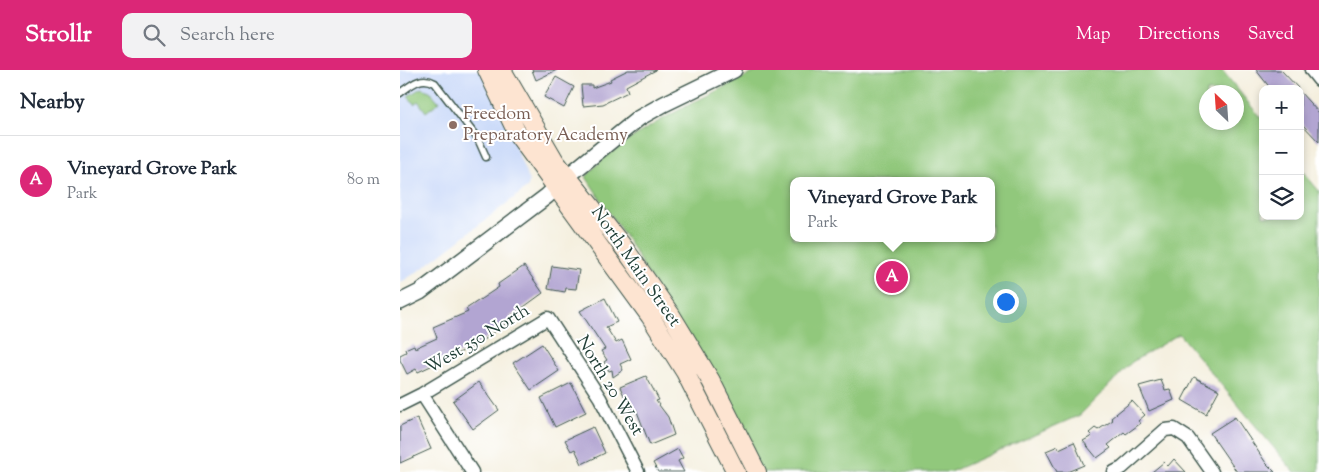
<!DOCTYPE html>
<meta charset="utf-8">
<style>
:root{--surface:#fff;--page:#f2f2f3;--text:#1f2937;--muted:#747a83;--line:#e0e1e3;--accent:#db2777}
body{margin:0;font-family:"Sorts Mill Goudy",serif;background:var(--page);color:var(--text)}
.controls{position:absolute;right:15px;top:15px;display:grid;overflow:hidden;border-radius:10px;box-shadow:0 2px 8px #0003}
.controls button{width:45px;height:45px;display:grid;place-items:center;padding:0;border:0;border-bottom:1px solid var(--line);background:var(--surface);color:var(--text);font:25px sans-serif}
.compass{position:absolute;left:799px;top:15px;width:45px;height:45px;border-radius:50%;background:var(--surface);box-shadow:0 2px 8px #0003;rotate:335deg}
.you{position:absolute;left:605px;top:231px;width:18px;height:18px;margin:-12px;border:4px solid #fff;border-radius:50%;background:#1a73e8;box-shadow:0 0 0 8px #1a73e833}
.badge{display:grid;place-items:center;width:32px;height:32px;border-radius:50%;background:var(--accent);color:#fff;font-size:16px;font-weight:700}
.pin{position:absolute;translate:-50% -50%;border:2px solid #fff;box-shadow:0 1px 5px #0006}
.popup{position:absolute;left:390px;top:107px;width:205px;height:65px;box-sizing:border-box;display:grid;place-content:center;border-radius:10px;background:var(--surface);filter:drop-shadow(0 1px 4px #0005);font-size:16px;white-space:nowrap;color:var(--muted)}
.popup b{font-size:19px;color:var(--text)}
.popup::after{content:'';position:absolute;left:50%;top:100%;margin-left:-10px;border:10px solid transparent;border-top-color:var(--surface)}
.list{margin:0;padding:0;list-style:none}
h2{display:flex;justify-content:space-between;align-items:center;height:65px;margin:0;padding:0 20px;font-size:21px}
h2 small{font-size:16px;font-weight:400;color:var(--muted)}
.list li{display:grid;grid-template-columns:32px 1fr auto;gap:15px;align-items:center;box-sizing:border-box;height:90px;padding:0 20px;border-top:1px solid var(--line)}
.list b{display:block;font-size:19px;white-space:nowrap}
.list p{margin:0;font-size:16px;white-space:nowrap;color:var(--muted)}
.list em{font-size:16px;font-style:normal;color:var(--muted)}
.icon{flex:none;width:28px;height:28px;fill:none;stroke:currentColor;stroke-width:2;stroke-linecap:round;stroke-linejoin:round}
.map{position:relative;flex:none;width:919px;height:402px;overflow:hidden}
header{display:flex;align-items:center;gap:30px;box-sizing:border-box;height:70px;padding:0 25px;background:var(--accent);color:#fff}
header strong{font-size:24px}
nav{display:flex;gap:28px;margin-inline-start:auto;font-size:18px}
.search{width:350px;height:45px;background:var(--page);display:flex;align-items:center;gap:12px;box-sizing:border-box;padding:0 18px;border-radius:10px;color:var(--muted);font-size:19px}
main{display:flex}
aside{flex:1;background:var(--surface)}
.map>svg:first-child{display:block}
</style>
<header>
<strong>Strollr</strong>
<div class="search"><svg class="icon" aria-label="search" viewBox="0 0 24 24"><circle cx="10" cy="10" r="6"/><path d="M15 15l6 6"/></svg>Search here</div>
<nav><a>Map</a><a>Directions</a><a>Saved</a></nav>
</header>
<main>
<aside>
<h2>Nearby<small></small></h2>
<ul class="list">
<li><span class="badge">A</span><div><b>Vineyard Grove Park</b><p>Park</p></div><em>80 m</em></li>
</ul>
</aside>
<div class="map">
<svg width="919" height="402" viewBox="0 0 919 402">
<rect width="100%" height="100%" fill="#fff"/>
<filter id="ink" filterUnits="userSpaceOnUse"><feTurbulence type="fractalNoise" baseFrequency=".02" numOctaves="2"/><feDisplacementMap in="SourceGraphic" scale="10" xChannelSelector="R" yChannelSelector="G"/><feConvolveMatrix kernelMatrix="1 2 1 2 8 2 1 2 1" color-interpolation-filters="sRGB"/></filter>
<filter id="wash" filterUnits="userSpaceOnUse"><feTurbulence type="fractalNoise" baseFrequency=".0096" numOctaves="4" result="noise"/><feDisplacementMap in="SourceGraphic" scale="20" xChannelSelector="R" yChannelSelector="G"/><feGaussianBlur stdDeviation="1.12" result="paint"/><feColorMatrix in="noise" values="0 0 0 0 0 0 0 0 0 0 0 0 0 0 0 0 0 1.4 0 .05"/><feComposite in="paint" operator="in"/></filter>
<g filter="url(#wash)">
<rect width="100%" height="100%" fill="#f4efde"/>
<!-- built -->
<path fill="#ccdbf9" d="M0,0H85L129,111L128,117L23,198L0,213Z"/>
<!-- green -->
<path fill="#91c87b" stroke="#588258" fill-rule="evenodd" d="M359,0H822L863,51V146H900V98L919,121V402H894L779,264L732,292L680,345L550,402H362L232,177L186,107C193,99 200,91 208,85C254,49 307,26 359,0ZM806,22H836V52H806ZM393,111H591V168H393Z
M21,18L30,21L39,32L26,42L18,31L14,34L8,26Z"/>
<g id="blocks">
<!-- building -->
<path fill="#b2a5d2" d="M132,0H157L136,10Z
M228,0H256L226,16L228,22L203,34L183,36L181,15H192V18L211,11L210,9Z
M856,0H881L899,19H871Z
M156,7L174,17L164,38L144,27Z
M900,22L919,43V72L900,52Z
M124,196L143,223L110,247L112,249L76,275L18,302L16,299L7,304L0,290V285L6,282L5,279L14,275L15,278L37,268L33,257L68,242L66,239L99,217L98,214Z
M152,196L179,200L176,219L166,218L165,222L148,219Z
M205,228L217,252L206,257L216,273L222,270L231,289L220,294L223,300L213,307L212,300L209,301L204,292L207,290L201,281L205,279L180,241Z
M142,274L159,301L131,320L113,293Z
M246,306L259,330L256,331L268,347L274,365L250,375L236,339L231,340L220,317Z
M794,307L819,320L806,344L782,330Z
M761,310L765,320L770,319L774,330L749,341L739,316Z
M79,312L99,340L73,359L53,331Z
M171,313L186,342L155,357L141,328Z
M732,331L745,345L738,351L741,353L726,364L724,362L708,375L711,378L697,388L683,371L692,366L689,363L695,358L698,360L713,350L711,348Z
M835,347L866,393L875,402H837L810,363Z
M17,348L31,379L0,393V356Z
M193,357L205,383L182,394L175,379L171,381L165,370Z
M674,372L684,395L667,402H657L646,381L658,376L659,379Z
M278,379L283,388L278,391L284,402H258L253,393Z
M774,389L786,402H752L764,392L768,396Z"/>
</g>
</g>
<g filter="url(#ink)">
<use href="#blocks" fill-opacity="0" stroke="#3f584e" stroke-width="1"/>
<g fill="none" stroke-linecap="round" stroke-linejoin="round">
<defs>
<path id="service" d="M0,23C11,15 21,5 35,13L78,69L86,87"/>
<path id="minor" d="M911,0L919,10
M22,324L72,402
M0,335L22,324L148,248L200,328L238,402
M714,402L722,398L765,360L774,359L788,368L812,402"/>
<path id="tertiary" d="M0,232L20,222L147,126L168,106L239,48L264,34L334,0"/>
<path id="secondary" d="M87,0L118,65L250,246L285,302L336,402
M102,0L155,91L225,179L271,245L311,311L357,402"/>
</defs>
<!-- service casing -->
<use href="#service" stroke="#3f584e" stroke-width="9"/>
<!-- minor casing -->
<use href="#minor" stroke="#3f584e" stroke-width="15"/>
<!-- tertiary casing -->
<use href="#tertiary" stroke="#3f584e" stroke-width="18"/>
<!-- secondary casing -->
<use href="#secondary" stroke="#3f584e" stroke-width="20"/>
<!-- service -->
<use href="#service" stroke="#fff" stroke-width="6"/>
<!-- minor -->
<use href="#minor" stroke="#fff" stroke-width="12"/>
<!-- tertiary -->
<use href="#tertiary" stroke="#fff" stroke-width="15"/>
<!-- secondary -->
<use href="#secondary" stroke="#fde4d1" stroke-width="18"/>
</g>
</g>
<!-- markers -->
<circle fill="#8d6e63" stroke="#fff" stroke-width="2" cx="53" cy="55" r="5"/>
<g text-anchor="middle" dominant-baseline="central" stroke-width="4" stroke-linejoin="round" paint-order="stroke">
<!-- education labels -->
<g font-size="18" fill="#785e54" stroke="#fff" text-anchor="start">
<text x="63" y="45">Freedom<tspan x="63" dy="21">Preparatory Academy</tspan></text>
</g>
<!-- street labels -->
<g font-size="18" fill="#1f3d34" stroke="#fff">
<text transform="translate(235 197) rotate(55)">North Main Street</text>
<text transform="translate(78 270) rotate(-31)">West 350 North</text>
<text transform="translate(209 316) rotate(59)">North 20 West</text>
</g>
</g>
</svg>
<div class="controls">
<button>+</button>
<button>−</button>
<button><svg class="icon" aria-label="layers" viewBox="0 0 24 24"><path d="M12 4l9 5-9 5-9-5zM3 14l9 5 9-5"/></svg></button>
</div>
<svg class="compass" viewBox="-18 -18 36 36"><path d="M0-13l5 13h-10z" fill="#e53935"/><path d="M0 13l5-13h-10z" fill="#747a83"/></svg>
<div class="you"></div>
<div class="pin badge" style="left:492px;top:207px">A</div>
<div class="popup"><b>Vineyard Grove Park</b>Park</div>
</div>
</main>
